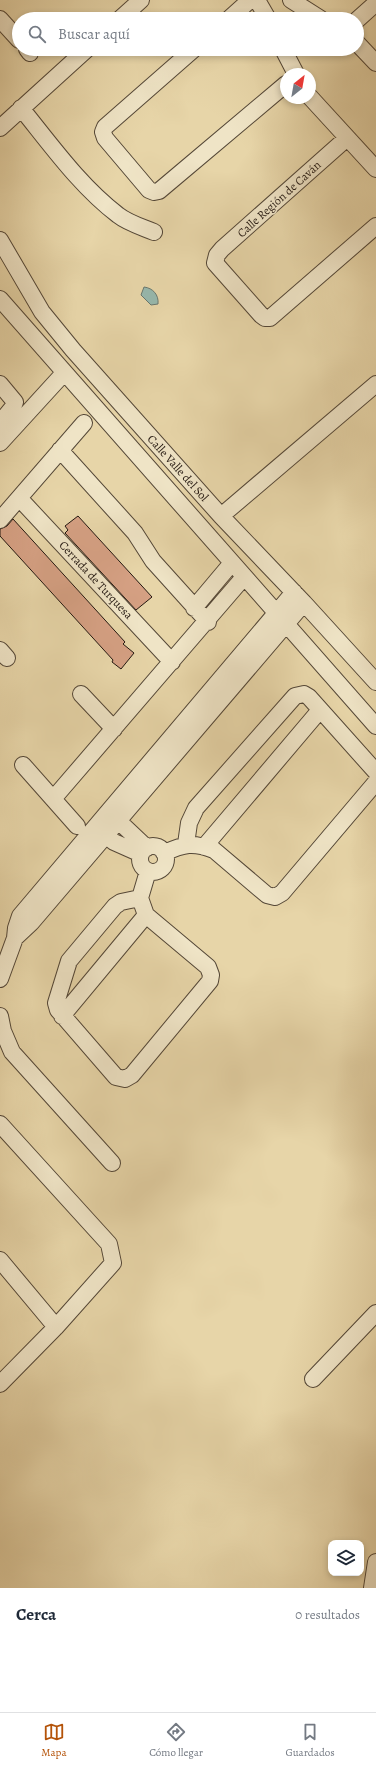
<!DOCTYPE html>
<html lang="es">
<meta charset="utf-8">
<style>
:root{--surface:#fff;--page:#f2f2f3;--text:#1f2937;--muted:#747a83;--line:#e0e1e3;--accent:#b45309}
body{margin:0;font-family:Alegreya,serif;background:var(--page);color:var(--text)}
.controls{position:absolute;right:12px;bottom:12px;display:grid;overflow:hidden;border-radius:8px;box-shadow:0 2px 6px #0003}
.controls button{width:36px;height:36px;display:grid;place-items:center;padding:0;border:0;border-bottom:1px solid var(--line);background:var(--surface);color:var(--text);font:20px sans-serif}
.compass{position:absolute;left:280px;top:68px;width:36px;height:36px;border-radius:50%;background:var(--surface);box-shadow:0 2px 6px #0003;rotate:31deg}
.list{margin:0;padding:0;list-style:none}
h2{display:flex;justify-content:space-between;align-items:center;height:52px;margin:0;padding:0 16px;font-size:17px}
h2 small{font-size:13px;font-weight:400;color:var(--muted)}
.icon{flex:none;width:22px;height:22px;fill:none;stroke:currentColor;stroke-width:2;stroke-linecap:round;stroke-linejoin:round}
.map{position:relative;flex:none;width:376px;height:1588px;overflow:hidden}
.search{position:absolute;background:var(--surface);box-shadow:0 2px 6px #0003;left:12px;right:12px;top:12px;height:44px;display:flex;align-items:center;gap:10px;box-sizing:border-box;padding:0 14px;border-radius:22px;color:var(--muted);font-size:15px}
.sheet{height:124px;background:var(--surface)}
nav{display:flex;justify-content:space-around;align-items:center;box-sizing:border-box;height:56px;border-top:1px solid var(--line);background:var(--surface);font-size:11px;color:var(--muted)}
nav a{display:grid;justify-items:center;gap:2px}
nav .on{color:var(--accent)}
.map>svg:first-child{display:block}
</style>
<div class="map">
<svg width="376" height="1588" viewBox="0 0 376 1588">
<rect width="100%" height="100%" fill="#e7d5a8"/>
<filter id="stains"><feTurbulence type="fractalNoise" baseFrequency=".005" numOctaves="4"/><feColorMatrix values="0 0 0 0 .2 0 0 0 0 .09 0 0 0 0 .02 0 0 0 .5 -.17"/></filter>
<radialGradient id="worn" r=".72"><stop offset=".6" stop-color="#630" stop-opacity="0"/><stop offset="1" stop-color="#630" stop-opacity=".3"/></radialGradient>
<!-- water -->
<path fill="#97b8ad" stroke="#69786f" d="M144,287C153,288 159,295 158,304L151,305L141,295Z"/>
<!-- building -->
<path fill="#d5a083" stroke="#231811" d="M78,516L152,597L136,610L65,533L68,530L65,526Z
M13,519L125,642L123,644L134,653L121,669L112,662L113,660L0,536V529L7,526Z"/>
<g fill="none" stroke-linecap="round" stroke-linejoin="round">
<defs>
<path id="minor" d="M257,0L268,19
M291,0L321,19
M0,19L19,40
M120,19L141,0
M229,19L250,0
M357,20L376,3
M357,43L376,63
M27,49L30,53
M194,49L105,127L103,132L105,138L149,190L154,192L159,191L286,84
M283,49L296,74
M310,97L376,169
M21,108C51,145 80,186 118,215C128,223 142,227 154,232
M0,128L87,49
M347,138L222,249L217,255L215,263L261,315L265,318H270L376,226
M0,240L42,312L73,350L221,516L304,603L376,682
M0,299L376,726
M0,384L15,402L13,407L0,423
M0,443L64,373
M60,450L135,533L153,561L208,622
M20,499L172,662
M221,516L376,384
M0,520L84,423
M194,608L231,564
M0,650L7,658
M81,694L114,729
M23,765L77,826
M53,799L244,577
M110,813L147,848
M98,829L114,842L141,854
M186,844L189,823L196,808L295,696L304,694L309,697L376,772
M140 859a13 13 0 1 1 26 0a13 13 0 1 1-26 0Z
M204,847L320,710
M164,853C184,844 193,842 214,850L267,895L275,897L282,893L376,782
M140,898L121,902L115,906L69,961L56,1003L58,1010L116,1077L125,1079L132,1075L210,981L211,975L208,967L146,915L140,898L148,871
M15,938L31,923L304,603
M0,979L15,938L16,928L20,916L294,592
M0,1016L3,1031L12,1052L112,1163
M62,1016L146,915
M0,1124L109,1244L113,1263L56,1327L0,1384
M0,1260L56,1327
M313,1379L376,1313
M372,1588L376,1562"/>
</defs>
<!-- minor casing -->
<use href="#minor" stroke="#544737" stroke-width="18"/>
<!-- minor -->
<use href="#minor" stroke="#efe4c6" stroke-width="16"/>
</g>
<g text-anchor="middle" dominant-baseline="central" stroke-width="3" stroke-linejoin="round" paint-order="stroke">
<!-- street labels -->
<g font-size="12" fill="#231811" stroke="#efe4c6">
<text transform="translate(279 199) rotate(-42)">Calle Región de Caván</text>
<text transform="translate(178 468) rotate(48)">Calle Valle del Sol</text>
<text transform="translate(96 580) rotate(47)">Cerrada de Turquesa</text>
</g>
</g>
<rect width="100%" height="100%" filter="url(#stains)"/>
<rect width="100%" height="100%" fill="url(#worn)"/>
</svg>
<div class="controls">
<button><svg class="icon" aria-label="layers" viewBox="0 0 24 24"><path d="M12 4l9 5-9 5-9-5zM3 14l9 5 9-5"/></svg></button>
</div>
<svg class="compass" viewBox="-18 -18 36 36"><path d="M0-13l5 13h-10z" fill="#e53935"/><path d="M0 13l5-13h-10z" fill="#747a83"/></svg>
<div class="search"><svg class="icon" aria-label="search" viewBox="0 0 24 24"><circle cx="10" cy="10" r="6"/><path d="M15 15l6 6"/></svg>Buscar aquí</div>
</div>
<section class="sheet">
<h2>Cerca<small>0 resultados</small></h2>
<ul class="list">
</ul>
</section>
<nav>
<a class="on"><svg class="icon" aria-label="map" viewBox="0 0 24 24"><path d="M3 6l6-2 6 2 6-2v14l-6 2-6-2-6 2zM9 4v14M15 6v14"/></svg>Mapa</a>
<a><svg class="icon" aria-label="directions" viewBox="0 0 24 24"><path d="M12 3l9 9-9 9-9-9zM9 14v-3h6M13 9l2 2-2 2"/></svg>Cómo llegar</a>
<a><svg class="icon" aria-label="saved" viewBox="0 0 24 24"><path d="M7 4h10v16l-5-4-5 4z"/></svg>Guardados</a>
</nav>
